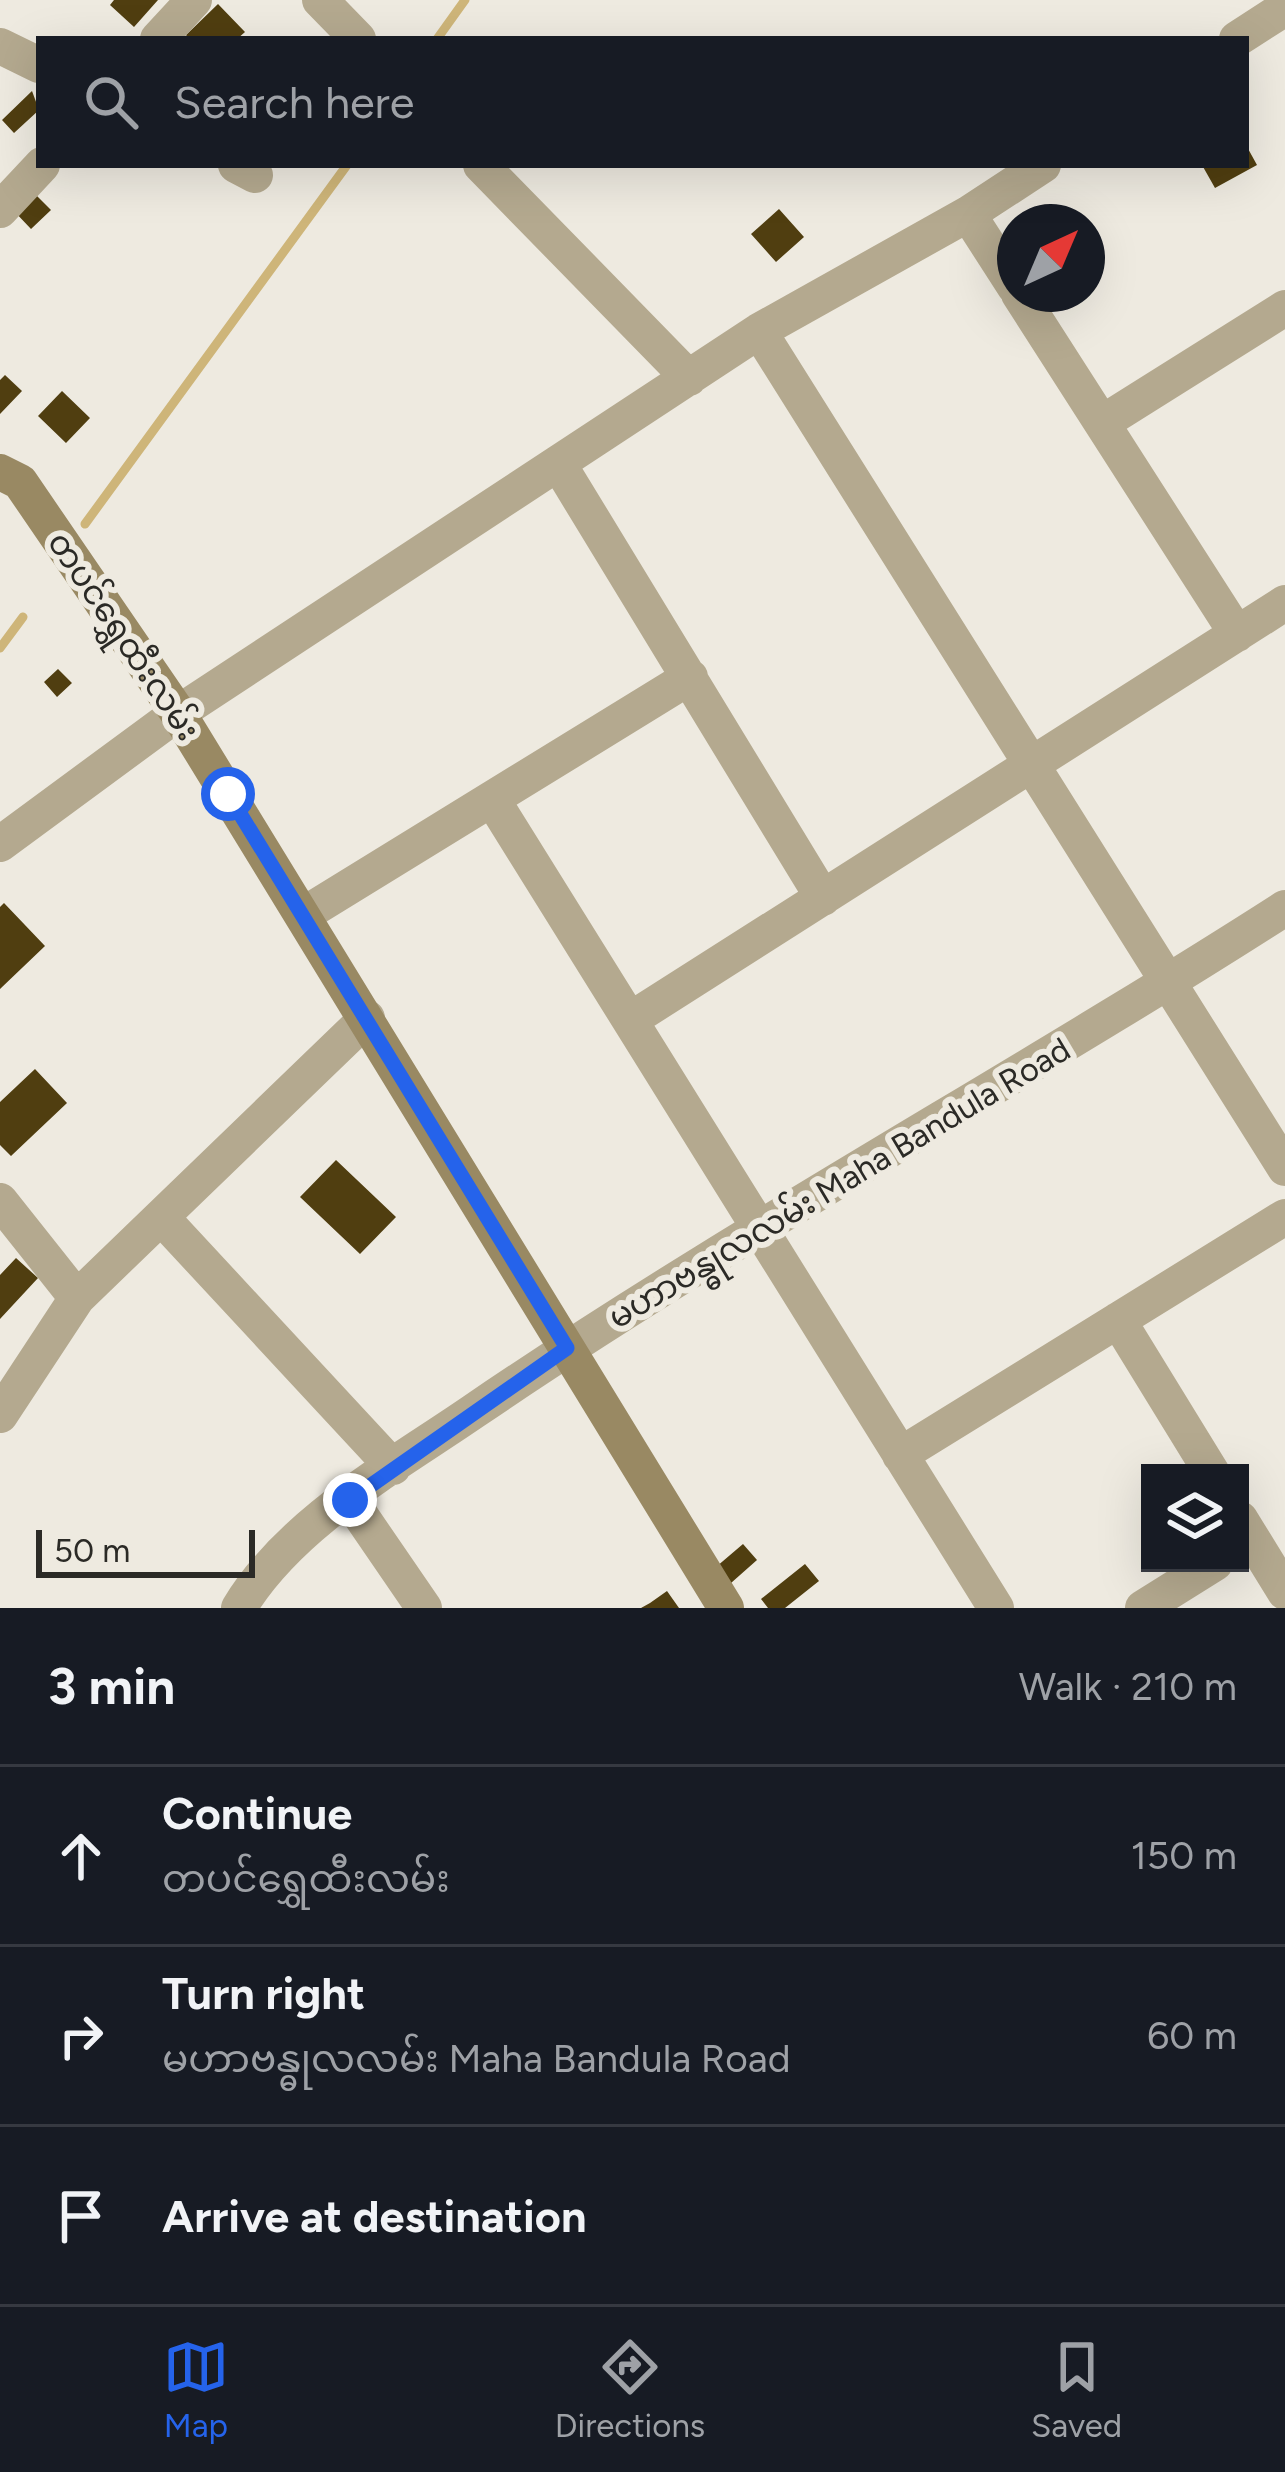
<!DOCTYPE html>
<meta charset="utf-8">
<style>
:root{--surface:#171b24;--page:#20242c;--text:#f1f3f6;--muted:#9ea1a6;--line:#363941;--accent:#2563eb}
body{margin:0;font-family:Figtree,"Noto Sans Myanmar",sans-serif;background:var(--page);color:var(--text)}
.controls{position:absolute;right:36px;bottom:36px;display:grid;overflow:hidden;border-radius:0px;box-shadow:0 12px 48px #0002}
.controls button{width:108px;height:108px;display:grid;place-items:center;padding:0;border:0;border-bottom:3px solid var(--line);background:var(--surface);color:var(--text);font:60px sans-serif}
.compass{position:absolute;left:997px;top:204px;width:108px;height:108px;border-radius:50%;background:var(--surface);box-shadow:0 12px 48px #0002;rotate:44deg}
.scale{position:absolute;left:36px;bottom:30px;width:219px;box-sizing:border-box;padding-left:12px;border:6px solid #2b2a26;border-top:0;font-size:33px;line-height:42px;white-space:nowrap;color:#2b2a26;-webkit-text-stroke:9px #eeeae0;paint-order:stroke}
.stop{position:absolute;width:36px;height:36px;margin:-27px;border:9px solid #2563eb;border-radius:50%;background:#fff}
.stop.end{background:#2563eb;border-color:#fff;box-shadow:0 3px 12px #0008}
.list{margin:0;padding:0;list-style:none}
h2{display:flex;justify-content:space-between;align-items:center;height:156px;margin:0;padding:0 48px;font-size:51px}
h2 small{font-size:39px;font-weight:400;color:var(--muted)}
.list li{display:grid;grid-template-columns:78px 1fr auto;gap:36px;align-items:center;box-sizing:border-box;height:180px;padding:0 48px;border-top:3px solid var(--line)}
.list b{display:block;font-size:45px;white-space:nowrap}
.list p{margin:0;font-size:39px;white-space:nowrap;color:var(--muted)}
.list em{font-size:39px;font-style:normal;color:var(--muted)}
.icon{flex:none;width:66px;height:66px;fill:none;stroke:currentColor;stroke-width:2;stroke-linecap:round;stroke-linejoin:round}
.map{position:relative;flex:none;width:1285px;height:1608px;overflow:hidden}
.search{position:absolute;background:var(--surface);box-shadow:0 12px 48px #0002;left:36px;right:36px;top:36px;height:132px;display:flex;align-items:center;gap:30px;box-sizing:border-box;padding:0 42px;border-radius:0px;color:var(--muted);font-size:45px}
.sheet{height:696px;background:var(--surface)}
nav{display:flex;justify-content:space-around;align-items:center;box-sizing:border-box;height:168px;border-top:3px solid var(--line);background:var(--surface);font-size:33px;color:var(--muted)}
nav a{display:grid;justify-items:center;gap:6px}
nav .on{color:var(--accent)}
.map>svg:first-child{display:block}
</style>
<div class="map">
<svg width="1285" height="1608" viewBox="0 0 1285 1608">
<rect width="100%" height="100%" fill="#eeeae0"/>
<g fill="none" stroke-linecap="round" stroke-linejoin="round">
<!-- stream -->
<path stroke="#ceb579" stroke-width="9" d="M437,39L465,0
M85,524L347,165
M0,648L23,617"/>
</g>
<!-- building -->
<path fill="#503e10" d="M114,0H158L134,27L110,5Z
M218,4L245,32L237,39H189L186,35Z
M32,91L39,110L14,133L2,120Z
M1246,145L1257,165L1215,188L1202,165H1246Z
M32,191L51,210L31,229L13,210Z
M779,209L804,237L776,262L751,234Z
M5,375L22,391L0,414V380Z
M62,391L90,418L66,443L38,416Z
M58,669L72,683L57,697L44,682Z
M4,903L45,946L0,989V907Z
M35,1069L67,1103L11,1156L0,1145V1102Z
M336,1160L396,1217L360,1254L300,1197Z
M16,1258L38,1278L0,1319V1275Z
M743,1544L757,1560L731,1583L716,1567Z
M805,1564L819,1581L785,1608H768L761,1599Z
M667,1591L679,1608H641L650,1603Z"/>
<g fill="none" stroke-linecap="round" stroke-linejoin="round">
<!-- street -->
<path stroke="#b4a98f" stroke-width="36" d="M320,0L358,39
M158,39L194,0
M1237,39L1285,8
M0,46L39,65
M236,165L255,175
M481,165L689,378
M0,210L42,165
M968,214L1015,287
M1019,294L1237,634
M759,331L1285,1168
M1102,423L1285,308
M558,463L823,898
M492,799L996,1608
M0,844L178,713L759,331L968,214L1043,165
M303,915L690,677
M630,1020L1285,603
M0,1201L77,1298
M161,1217L393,1467
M1118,1320L1212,1473
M0,1415L77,1298L367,1018
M900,1455L1285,1217
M350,1500L424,1608
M1240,1519L1285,1592
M239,1608C290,1523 394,1466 474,1411C737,1232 1017,1080 1285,908
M1143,1608L1215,1563"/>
<!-- secondary -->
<path stroke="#998963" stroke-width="36" d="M0,472L20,482L178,713L726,1608"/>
</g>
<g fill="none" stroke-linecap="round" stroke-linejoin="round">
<!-- route -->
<path stroke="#2563eb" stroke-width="15" d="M228,794L567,1348L350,1500"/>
</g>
<g text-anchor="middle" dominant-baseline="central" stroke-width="12" stroke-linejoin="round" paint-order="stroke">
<!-- street labels -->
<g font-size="33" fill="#2b2a26" stroke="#eeeae0">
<text transform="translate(124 636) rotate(56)">တပင်ရွှေထီးလမ်း</text>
<text transform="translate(839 1183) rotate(-31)">မဟာဗန္ဓုလလမ်း Maha Bandula Road</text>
</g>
</g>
</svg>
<div class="controls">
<button><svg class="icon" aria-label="layers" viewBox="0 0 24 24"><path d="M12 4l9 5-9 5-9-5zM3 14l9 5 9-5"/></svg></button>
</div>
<svg class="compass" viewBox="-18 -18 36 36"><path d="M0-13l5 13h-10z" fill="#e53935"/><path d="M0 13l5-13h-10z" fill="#9ea1a6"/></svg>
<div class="scale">50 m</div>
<div class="stop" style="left:228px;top:794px"></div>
<div class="stop end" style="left:350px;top:1500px"></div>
<div class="search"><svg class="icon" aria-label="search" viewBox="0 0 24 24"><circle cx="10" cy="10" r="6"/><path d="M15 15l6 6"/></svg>Search here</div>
</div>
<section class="sheet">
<h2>3 min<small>Walk · 210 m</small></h2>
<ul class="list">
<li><svg class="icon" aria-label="ahead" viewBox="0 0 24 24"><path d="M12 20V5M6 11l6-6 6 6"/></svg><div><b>Continue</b><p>တပင်ရွှေထီးလမ်း</p></div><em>150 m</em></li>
<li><svg class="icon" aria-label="right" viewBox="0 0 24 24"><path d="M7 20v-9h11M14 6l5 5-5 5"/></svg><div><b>Turn right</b><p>မဟာဗန္ဓုလလမ်း Maha Bandula Road</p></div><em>60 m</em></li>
<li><svg class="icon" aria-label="arrive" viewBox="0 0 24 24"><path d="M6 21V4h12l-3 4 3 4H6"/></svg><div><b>Arrive at destination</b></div></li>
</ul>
</section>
<nav>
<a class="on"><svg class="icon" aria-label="map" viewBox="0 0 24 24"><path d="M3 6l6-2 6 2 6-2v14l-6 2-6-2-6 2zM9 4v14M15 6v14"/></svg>Map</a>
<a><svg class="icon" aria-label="directions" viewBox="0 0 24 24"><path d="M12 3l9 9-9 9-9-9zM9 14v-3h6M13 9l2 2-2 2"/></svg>Directions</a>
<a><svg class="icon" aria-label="saved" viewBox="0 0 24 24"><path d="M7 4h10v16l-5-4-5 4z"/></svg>Saved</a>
</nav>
